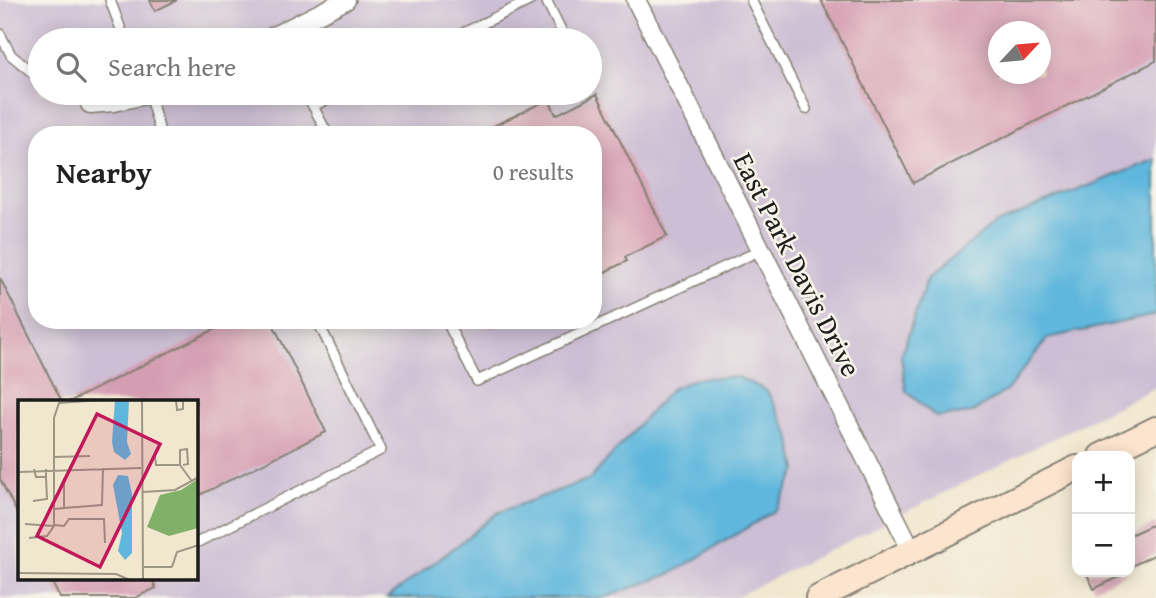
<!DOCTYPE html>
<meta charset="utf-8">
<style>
:root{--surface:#fff;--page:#f6f6f6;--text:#222;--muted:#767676;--line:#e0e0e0}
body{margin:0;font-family:"Gentium Book Plus",serif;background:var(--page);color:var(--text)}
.controls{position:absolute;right:21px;bottom:21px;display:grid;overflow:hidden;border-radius:14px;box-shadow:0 4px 18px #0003}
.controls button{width:63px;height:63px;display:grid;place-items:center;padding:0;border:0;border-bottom:2px solid var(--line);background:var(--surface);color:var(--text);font:35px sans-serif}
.compass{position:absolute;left:988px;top:21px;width:63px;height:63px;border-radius:50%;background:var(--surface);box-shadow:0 4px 18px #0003;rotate:64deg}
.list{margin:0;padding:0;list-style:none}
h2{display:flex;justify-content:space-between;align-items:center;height:91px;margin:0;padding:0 28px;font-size:30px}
h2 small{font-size:23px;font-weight:400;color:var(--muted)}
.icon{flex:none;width:38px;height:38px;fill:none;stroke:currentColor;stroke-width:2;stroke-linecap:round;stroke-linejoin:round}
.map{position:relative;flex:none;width:1156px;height:598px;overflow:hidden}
.search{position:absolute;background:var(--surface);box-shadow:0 4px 18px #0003;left:28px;top:28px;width:574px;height:77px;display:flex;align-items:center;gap:18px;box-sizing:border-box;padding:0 24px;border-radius:38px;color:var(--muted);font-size:26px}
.panel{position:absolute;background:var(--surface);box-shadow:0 4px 18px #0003;left:28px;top:126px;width:574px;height:203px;border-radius:28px}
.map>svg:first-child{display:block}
</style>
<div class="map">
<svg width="1156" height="598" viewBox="0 0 1156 598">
<rect width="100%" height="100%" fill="#f7f3e8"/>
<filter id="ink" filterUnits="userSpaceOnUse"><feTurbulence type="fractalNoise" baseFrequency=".0143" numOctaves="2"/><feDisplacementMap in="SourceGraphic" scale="14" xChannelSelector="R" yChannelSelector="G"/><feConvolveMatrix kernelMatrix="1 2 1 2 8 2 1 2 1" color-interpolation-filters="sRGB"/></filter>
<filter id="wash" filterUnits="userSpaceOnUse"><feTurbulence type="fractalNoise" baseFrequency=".00686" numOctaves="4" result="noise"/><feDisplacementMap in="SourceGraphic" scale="28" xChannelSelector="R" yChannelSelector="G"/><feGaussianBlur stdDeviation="1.57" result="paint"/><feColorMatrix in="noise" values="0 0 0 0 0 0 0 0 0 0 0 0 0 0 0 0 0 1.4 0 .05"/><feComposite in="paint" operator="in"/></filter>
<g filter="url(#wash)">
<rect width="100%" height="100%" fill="#f1e7cf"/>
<!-- industrial -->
<path fill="#ccbed4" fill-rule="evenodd" d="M0,0H1156V387L734,598H0ZM998,32H1040V74H998ZM40,40H590V93H40ZM37,135H593V320H37ZM19,402H196V579H19Z"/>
<!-- water -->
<path fill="#60b7dd" stroke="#3e6a7c" stroke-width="2" d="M1156,159V315L1048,338L1007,390L972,413L936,417L906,391L901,356L927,278L995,223Z
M738,377L767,391L790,435L797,470L776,510L672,573L604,598H387L459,544L497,513L590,479L671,389L697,378Z"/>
<g id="blocks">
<!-- building -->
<path fill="#d59db2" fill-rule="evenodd" d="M150,0H177L155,11Z
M821,0H1156V61L913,183ZM998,32H1040V74H998Z
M597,94L667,236L625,257L627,261L593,278V135H475L549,99L556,115Z
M0,278L62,402H19V517L0,479Z
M233,320H271L326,432L196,497V402H69Z
M487,320H507L491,328Z
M1156,523V554L1130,567V535Z
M1086,572H1129L1094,589Z
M50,579H152L156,588L135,598H60Z"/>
</g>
</g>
<g filter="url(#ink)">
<use href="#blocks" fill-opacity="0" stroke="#868276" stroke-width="2"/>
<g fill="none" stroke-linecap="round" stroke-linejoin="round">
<defs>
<path id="lane" d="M110,0L125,40
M546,0L566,40
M751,0L806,109
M0,34L11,55L40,79
M449,40L531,0
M67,93L90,104
M306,93L313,106L341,93
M149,94L161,135
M313,106L328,135
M446,320L477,381L761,250
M102,324L104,320
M198,542L381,450L317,320"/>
<path id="street" d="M636,0L912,551
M266,40L346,0
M90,104L114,102L153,93"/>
<path id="secondary" d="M1101,456L1156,429
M818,598L1077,468"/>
</defs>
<!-- lane casing -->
<use href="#lane" stroke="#868276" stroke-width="12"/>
<!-- street casing -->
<use href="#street" stroke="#868276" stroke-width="21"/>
<!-- secondary casing -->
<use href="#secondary" stroke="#868276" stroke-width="28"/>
<!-- lane -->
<use href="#lane" stroke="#fff" stroke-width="9"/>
<!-- street -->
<use href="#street" stroke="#fff" stroke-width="18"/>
<!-- secondary -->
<use href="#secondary" stroke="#fce5cf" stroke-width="24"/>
</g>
</g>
<g text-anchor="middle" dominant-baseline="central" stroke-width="5" stroke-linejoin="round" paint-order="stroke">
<!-- street labels -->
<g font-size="28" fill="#1c1c1c" stroke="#f7f3e8">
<text transform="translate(798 264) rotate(63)">East Park Davis Drive</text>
</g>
</g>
<!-- overview -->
<g transform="translate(18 400)">
<rect width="180" height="180" fill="#f1e7cf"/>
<path d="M180,79V128L151,136L129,127L142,95L163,90Z" fill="#81b069"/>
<path d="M97,0H111L109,42L113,54L107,60L96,52L94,42ZM100,75L110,76L114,94V153L107,160L100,151L104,133L95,85Z" fill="#60b7dd"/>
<path fill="none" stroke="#9c9687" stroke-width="2" d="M124,0L125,180M158,0L159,10L165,9V0M137,56L138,65H161M36,57L72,56M165,65L170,64L169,49L162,50V65L173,80M16,69L18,77H28V69M0,72L123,68M125,92L157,90L181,77M15,101L29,99L28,77M46,108L84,105L85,68M37,109L46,108V78M7,124L36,126M37,125L46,126L51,119H86L87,143M11,138L29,136L36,126V18L41,3L84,0M125,167H154M154,167L159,152L181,145M0,173L98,174L112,180"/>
<path fill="#c2185b" fill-opacity="0.15" stroke="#c2185b" stroke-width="3.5" d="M79,14L142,44L82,167L19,136Z"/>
<rect width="180" height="180" fill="none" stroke="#1c1c1c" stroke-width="3.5"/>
</g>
</svg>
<div class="controls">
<button>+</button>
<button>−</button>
</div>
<svg class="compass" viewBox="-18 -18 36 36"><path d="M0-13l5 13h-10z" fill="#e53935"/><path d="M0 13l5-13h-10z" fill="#767676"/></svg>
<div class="search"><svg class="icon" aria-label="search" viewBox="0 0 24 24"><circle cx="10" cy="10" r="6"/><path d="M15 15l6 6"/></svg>Search here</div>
<section class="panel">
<h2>Nearby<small>0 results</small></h2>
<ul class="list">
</ul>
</section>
</div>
